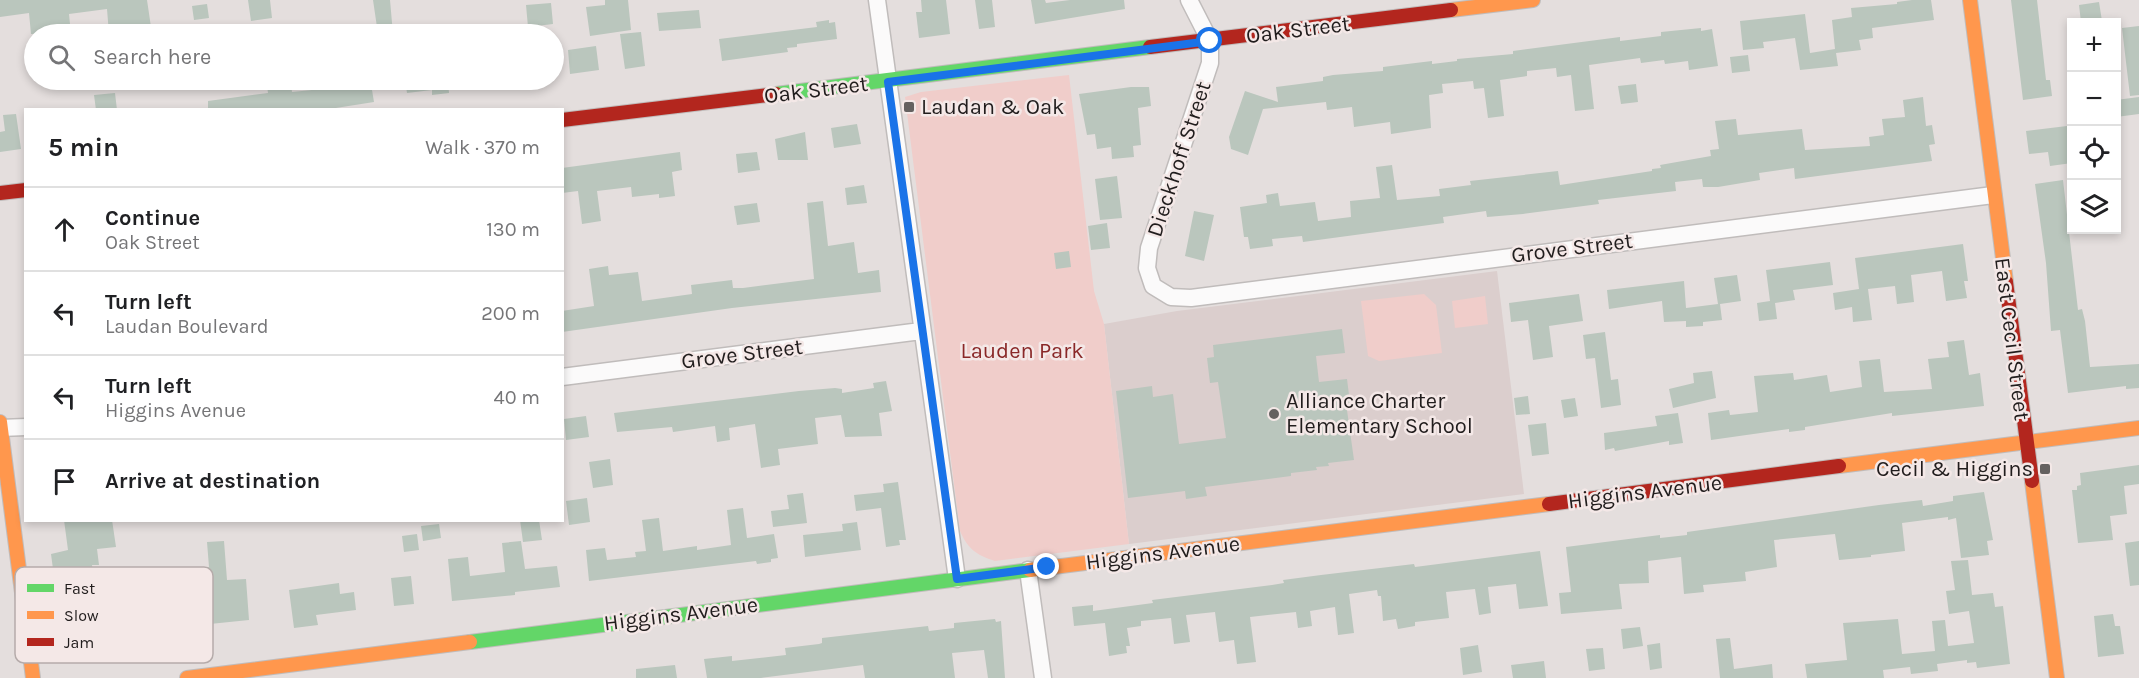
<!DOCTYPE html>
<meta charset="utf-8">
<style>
:root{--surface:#fff;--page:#f2f2f2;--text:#202124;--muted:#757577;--line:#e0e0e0}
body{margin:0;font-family:Karla,sans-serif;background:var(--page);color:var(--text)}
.controls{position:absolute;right:18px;top:18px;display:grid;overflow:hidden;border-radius:0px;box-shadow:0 3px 9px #0003}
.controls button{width:54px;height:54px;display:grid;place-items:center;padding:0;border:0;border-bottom:2px solid var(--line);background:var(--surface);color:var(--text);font:30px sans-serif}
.stop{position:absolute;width:18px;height:18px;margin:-14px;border:4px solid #1a73e8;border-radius:50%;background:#fff}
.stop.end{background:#1a73e8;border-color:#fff;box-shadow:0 2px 6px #0008}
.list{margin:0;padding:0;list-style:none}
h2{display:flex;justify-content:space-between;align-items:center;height:78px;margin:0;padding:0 24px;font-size:26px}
h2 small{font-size:20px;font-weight:400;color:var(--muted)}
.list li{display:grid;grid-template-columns:39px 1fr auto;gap:18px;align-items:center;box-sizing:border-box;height:84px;padding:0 24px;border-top:2px solid var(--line)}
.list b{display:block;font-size:22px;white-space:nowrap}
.list p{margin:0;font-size:20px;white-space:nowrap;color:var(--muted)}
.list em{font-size:20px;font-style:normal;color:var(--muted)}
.icon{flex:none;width:33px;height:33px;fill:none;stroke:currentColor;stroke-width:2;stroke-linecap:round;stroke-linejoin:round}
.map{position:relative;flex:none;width:2139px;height:678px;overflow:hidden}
.search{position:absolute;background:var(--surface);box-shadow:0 3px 9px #0003;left:24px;top:24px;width:540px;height:66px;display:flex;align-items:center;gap:15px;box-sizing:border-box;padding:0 21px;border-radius:33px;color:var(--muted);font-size:22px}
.panel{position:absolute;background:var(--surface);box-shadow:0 3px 9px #0003;left:24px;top:108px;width:540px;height:414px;border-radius:0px}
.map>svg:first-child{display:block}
</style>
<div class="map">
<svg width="2139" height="678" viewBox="0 0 2139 678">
<rect width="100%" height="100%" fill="#e4dedd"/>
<!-- built -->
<path fill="#dbcecd" d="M1497,271L1524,494L1129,544L1104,324L1177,311Z"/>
<!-- green -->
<path fill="#f0cdca" d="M1069,75L1094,291L1104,324L1129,544L995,561C976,555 968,549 960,531L905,97L921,92Z
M1424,294L1436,305L1442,353L1379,361L1368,356L1361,301Z
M1485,296L1488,324L1455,328L1452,301Z"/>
<!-- building -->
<path fill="#bac6bd" d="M0,0H147L151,27L129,30L130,34H109L107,9L69,14L71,34H31L29,13L0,17Z
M248,0H270L272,18L251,21Z
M373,0H390L393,34H378Z
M605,0H628L631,30L590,36L586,7L605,5Z
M921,0H946L950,34L919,38L916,12H922Z
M975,0H992L995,27L979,29Z
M1031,0H1045L1046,3L1070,0H1124L1125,9L1035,24Z
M1912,0H1931L1934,20L1872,28L1873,38L1859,40L1861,50L1836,53L1838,66L1800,70L1795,38L1763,42L1764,48L1743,50L1740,21L1805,14L1810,53L1835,49L1832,20L1852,17L1851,8L1897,4V2Z
M2011,0H2037L2046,80H2050L2052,96L2023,100Z
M2099,2L2102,21L2081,22L2079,5Z
M551,3L553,24L528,27L526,5Z
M207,4L209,18L194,20L192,6Z
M699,10L701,28L659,31L657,13Z
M829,20V23L835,22L837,39L797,44V47L787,48L788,52L722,61L719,39L817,27L816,22Z
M2139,26V95L2130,96L2122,28Z
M1701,28V31L1712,29L1718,66L1689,70L1688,61L1665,64L1664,60L1641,63L1640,58L1589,65L1594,109L1575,111L1571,75L1557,77L1556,68L1527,71V76L1500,80L1504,116L1488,118L1484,88L1474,89L1473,81L1442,84L1443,93L1429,95L1431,128L1391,134L1390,122L1354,127L1352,107L1327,110L1326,102L1263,109L1248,155L1231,149L1229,137L1245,91L1278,102L1276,87L1323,81V77L1333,75L1383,71V67L1399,65L1432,61V64L1457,61V59L1513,54V51L1620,37V41L1661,36V32Z
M641,32L645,66L625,69L620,34Z
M596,46L599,70L570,74L568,50Z
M1748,55L1750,71L1732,73L1730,57Z
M405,80H448L449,93L432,95V90L407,93Z
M291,83L292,92L371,84L374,102L323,110H208V101L268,93L267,86Z
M1636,84L1638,102L1621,104L1618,86Z
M1131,87H1149L1151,106L1138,108L1141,145L1133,146L1134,157L1112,159L1111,147L1097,149L1095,134L1087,135L1079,94Z
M115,93L117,110H96L94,95Z
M1923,97L1926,126L1932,125L1935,144L1929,145L1932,161L1795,179L1794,168L1759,173L1760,180L1718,187H1703L1702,179L1675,182L1676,191L1598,200L1599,204L1523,214L1487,217L1486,211L1443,217L1444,223L1303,242L1302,236L1272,239L1273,246L1250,249L1248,237H1244L1240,207L1267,203L1266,195L1278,193L1280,206L1315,202L1318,221L1351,217L1350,201L1380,198L1376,167L1392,165L1397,200L1440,196L1439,189L1471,185L1470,181L1558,171L1560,185L1652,171V169L1661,168L1660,165L1711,156L1710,150L1719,149L1715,121L1736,119L1738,135L1802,129L1805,150L1870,146L1869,137L1884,135L1882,119L1905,117L1903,100Z
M2139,97V114L2116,117V100Z
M16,114L21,149L0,152V132L5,131L3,115Z
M857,124L861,144L834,148L831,128Z
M2067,126L2072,163L2050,166L2048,152L2029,154L2026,131Z
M805,132L808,160H778L775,139Z
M680,152L682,170L672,172L675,196L659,198V194L632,197L631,187L597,191L601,221L582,224L578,191L562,193V168Z
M757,152L760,170L738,173L736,154Z
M1117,176L1122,218L1100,220L1095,179Z
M2063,180L2078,310L2082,309L2085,321L2090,367L2139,364V388L2126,389V386L2068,393L2060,330L2051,331L2046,263L2035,184Z
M864,185L867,203L847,205L845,188Z
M823,201L828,246L854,242L858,273L879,270L881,292L732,308L562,332V311L594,306L589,269L608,266L609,275L638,272L642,301L692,294L691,285L732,280L733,288H743L814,279L807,203Z
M757,203L760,222L737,225L734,206Z
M1194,211L1214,215L1204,261L1185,256Z
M1107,223L1110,248L1091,250L1088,226Z
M1963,244L1968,281H1964L1967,298L1946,301L1942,271L1911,275L1914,302L1897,304L1895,286L1868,289L1872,320L1853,322L1852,307L1835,310L1833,293L1859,289L1855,258Z
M1069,251L1071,267L1056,269L1054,253Z
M1830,262L1833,285L1793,290L1795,300L1775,303L1777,319L1759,321L1757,303L1770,301L1766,270Z
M1737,275L1741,301L1720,304L1722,320L1703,322V326L1686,327V321L1664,322L1662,301L1609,309L1607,290L1684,281L1686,308L1718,304L1714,278Z
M1579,294L1583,321L1549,326L1553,357L1533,360L1528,320L1511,322L1509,303Z
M1342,329L1345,353L1316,356L1319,382L1347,379L1350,403H1346L1354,460L1328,463L1329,466L1316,467L1317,470L1291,473V476L1205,487L1207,496L1186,499L1185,491L1128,498L1116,391L1152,386L1153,397L1173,394L1179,444L1226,438L1218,382L1210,383L1207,358L1214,357L1213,345Z
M1605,332L1611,380L1618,379L1621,405L1601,408L1595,358L1586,359L1583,335Z
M1964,340L1969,375L1980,373L1984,406L1892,416V413L1805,427V430L1789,432V429L1711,440L1708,413L1729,410L1730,415L1758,412L1754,376L1793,373L1794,380L1827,375L1830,392L1862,387L1859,361L1880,359L1884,392L1932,389L1928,359L1949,357L1947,342Z
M1712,371L1716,398L1673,408L1669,389L1694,383L1693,373Z
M886,381L892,411L879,413L882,436L845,437L841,415L815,418L818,444L778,449L780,465L761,468L755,424L729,428L730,440L717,442L715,426L673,432L672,427L617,432L614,413L799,391L835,388L842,389V393L874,388L873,383Z
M1528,396L1530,414L1516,415L1514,398Z
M1575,398L1578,416L1564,418L1561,400Z
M1678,413L1683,443L1669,445V441L1615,451L1614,448L1605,450L1604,433L1657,426L1655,416Z
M586,416L589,437L566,440L564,419Z
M1546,423L1549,454L1532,456L1528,425Z
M610,459L613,485L593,488L589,462Z
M2139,465V484L2124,486L2127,514L2110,516L2113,540L2078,543L2072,490H2077V486L2081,485L2080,473Z
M898,482L906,540H899L900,545L886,547L881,508L856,511L854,495L884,492L883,484Z
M1984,492L1993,540L1987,541L1989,555L1961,558L1956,518L1948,520V517L1902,523L1905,551L1871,555V557L1839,560L1835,534L1774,540L1777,567L1745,572L1746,581L1703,585L1704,592L1684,594L1681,557L1648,561L1649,583L1619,584L1622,609L1561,614L1559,593L1571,592L1566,547L1660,535V538L1687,535V532L1879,505L1922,500L1923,506L1953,501V496Z
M803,493L807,523L773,527L771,511L789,509L787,495Z
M587,498L590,522L569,525L566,501Z
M743,508L747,538L774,534L778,558L771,559V562L757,564L756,561L589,581L586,550L605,548L607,560L636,557L635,552L646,551L642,520L659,518L663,551L697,546V550L731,545L727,510Z
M64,520H112L116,547L97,549L99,565H92L93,571L85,572L89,601L139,594L137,577L157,575L161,601L187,598L184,570L209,567L207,542L224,541L227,580L246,579L249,620L151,630V641L103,646L104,652L71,656L62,575L59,568L53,569L51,554L68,550Z
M520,520H539L542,540L523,542Z
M857,522L861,550L805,557L803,535L843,531L842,524Z
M439,524L441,538L423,541L421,526Z
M417,534L419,550L404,552L402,536Z
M521,541L525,569L557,566L560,587L515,592V595L452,601L448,559L468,557L470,576L505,572L502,543Z
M2139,541V585L2130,586L2125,543Z
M1540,551L1548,606L1519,609L1516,584L1488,587L1491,613L1479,615L1475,589L1446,592L1449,618L1415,622V626L1398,629L1396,619L1383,621L1381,596H1378L1377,590L1349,594L1354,633L1338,635L1335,607L1310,611L1312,626L1298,628L1296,612L1250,617L1256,662L1237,664L1234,640L1219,642L1215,612L1186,615L1190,642L1174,644L1171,618L1141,621V626L1127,628L1130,646H1126L1127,653L1109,656L1105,623L1074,626L1072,607L1093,605V611L1153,603L1152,600L1272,585L1284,583L1283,580L1321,575L1414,564L1415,567Z
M1968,560L1972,595L1993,593L1995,607L2003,606L2010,664L1977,668L1976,662L1967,663V660L1937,664L1938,671L1911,674L1910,667L1883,670L1884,678H1807L1805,664L1847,660L1843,623L1898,619L1902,654L1935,651L1932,621L1945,620L1948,646L1974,643L1969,611L1949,614L1946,591L1955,590L1951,561Z
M411,576L414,604L394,606L391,578Z
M339,583L340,594L354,592L356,610L316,615L318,625L294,628L289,590Z
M2113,614L2115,626H2120L2124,654L2098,657L2094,616Z
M995,619L996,622L1001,621L1005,678H988L984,650L952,653L955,678H865L863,665L761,678H707L704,659L732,656V661L786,655L785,648L819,644L822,643V638L928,626L929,631L954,628V623Z
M1640,627L1643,646L1623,649L1621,629Z
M1730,638L1734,669L1772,664L1773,678H1720L1716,639Z
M1660,643L1662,668L1650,670L1647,645Z
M1478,645L1482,672L1463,675L1460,648Z
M1603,648L1605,669L1589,671L1586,649Z
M1544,661L1546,678H1513L1511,665Z
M675,665L677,678H636V669Z"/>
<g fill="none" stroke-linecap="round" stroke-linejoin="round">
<defs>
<path id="street" d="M877,0L957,579
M1189,0L1210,41V63L1149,248L1147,268L1153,286L1171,297L1191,298L1993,195
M562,377L921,331
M0,428L26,427
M1028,570L1043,678"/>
<path id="fast" d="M776,94L1150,47
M470,642L1030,570"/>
<path id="slow" d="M1970,0L2006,282
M1451,10L1533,0
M0,422L33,678
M1839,466L2139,428
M2032,481L2057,678
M1030,570L1549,504
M187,678L470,642"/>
<path id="jam" d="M1150,47L1451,10
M562,120L776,94
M0,193L26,190
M2006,282L2032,481
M1549,504L1839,466"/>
</defs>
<!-- street casing -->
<use href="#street" stroke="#c0bcbb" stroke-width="19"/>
<!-- fast casing -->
<use href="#fast" stroke="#c0bcbb" stroke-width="16"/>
<!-- slow casing -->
<use href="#slow" stroke="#c0bcbb" stroke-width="16"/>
<!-- jam casing -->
<use href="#jam" stroke="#c0bcbb" stroke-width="16"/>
<!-- street -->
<use href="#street" stroke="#fbfafa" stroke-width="16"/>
<!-- fast -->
<use href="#fast" stroke="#63d668" stroke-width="14"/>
<!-- slow -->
<use href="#slow" stroke="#ff974d" stroke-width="14"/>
<!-- jam -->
<use href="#jam" stroke="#b3261e" stroke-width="14"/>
</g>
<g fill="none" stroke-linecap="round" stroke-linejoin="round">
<!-- route -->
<path stroke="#1a73e8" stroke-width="8" d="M1047,567L957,579L888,82L1210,41"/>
</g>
<!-- markers -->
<g fill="#656160" stroke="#f4e8e7" stroke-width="2">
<rect x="903" y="101" width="12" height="12" rx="3"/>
<circle cx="1274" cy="414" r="6"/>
<rect x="2039" y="463" width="12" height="12" rx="3"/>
</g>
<g text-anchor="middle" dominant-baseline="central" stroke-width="5" stroke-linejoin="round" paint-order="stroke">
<!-- street labels -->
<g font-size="22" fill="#211d1d" stroke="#f4e8e7">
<text transform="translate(1298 30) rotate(-7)">Oak Street</text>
<text transform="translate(816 90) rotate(-7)">Oak Street</text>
<text transform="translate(1179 159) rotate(-72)">Dieckhoff Street</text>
<text transform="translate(1572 248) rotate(-7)">Grove Street</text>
<text transform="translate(2012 339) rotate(83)">East Cecil Street</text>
<text transform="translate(742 354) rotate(-7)">Grove Street</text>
<text transform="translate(1645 492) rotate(-7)">Higgins Avenue</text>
<text transform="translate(1163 553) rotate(-7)">Higgins Avenue</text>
<text transform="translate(681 614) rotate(-7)">Higgins Avenue</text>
</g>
<!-- poi labels -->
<g font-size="22" fill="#211d1d" stroke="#f4e8e7" text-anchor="start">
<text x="921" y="107">Laudan &amp; Oak</text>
<text x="1286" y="401">Alliance Charter<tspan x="1286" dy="25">Elementary School</tspan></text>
<text x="2033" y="469" text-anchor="end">Cecil &amp; Higgins</text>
</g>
<!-- park labels -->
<g font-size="22" fill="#8a2828" stroke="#f4e8e7">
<text x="1022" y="351">Lauden Park</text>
</g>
</g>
<!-- legend -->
<rect x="15" y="567" width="198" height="96" rx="9" fill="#f4e8e7" stroke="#b5abaa" stroke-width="1.5"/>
<rect x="27" y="584" width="27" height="8" fill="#63d668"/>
<rect x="27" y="611" width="27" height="8" fill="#ff974d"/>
<rect x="27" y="638" width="27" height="8" fill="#b3261e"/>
<g font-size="16" fill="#211d1d">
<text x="64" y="594">Fast</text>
<text x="64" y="621">Slow</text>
<text x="64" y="648">Jam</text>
</g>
</svg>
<div class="controls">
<button>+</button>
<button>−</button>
<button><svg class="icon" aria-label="locate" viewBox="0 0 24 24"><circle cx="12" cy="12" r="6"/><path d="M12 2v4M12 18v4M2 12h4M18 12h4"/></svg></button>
<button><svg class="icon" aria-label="layers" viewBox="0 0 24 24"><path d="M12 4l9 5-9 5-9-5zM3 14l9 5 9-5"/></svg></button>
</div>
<div class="stop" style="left:1210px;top:41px"></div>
<div class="stop end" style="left:1047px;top:567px"></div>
<div class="search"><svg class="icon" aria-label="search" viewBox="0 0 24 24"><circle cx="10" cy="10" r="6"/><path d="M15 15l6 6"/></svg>Search here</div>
<section class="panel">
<h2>5 min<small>Walk · 370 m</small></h2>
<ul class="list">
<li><svg class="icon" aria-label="ahead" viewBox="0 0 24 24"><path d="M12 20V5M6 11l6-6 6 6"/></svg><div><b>Continue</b><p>Oak Street</p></div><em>130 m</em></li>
<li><svg class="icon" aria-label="left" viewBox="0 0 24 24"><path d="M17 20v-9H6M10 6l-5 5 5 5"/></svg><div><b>Turn left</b><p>Laudan Boulevard</p></div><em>200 m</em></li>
<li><svg class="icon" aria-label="left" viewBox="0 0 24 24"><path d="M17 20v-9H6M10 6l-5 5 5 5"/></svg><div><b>Turn left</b><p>Higgins Avenue</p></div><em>40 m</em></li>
<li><svg class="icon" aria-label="arrive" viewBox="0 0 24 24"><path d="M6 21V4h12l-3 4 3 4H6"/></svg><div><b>Arrive at destination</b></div></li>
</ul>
</section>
</div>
